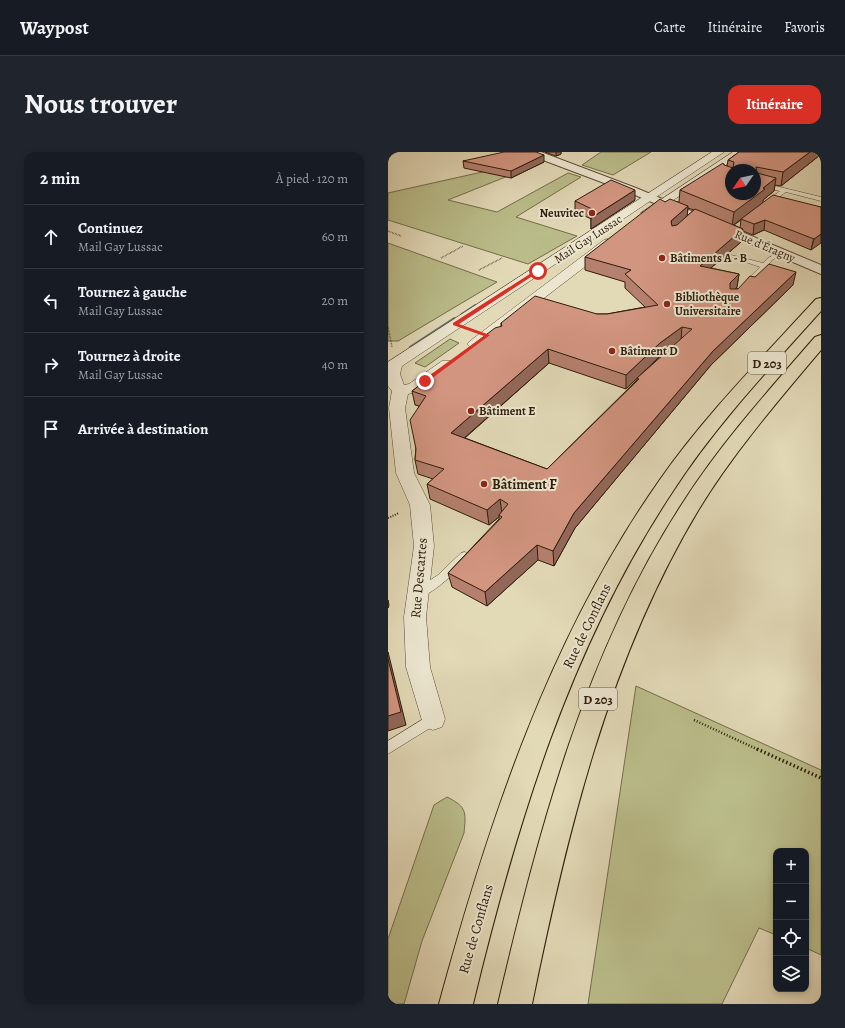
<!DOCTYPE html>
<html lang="fr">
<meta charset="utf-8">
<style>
:root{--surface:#171b24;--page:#20242c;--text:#f1f3f6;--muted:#9ea1a6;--line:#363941;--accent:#d93025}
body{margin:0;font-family:Alegreya,serif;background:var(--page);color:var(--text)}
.controls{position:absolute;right:12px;bottom:12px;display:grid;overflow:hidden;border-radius:8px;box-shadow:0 2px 6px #0003}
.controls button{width:36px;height:36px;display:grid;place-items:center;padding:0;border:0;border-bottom:1px solid var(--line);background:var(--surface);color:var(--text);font:20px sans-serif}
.compass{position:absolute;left:337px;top:12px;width:36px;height:36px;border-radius:50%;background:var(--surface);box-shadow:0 2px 6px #0003;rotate:236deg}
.stop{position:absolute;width:12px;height:12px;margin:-9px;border:3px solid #d93025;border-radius:50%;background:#fff}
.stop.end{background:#d93025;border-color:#fff;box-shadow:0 1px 4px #0008}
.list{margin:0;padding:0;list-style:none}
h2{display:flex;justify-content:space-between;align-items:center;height:52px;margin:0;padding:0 16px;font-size:17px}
h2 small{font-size:13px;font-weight:400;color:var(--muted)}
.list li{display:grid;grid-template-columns:26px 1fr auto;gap:12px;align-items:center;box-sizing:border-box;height:64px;padding:0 16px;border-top:1px solid var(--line)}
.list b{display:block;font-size:15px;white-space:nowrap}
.list p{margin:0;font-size:13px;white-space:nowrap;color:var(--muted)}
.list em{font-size:13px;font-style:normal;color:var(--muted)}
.icon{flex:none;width:22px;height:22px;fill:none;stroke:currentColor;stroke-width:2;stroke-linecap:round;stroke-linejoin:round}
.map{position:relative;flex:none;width:433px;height:852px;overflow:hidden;border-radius:12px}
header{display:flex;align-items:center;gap:24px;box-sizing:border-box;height:56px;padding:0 20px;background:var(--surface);border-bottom:1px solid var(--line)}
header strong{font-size:19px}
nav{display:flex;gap:22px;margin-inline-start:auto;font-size:14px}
.intro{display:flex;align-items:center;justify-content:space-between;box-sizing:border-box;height:96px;padding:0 24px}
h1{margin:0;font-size:28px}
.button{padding:10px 18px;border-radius:12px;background:var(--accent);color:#fff;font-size:14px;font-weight:700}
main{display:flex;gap:24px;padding:0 24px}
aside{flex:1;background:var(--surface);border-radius:12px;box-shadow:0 2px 6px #0003}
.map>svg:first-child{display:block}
</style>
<header>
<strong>Waypost</strong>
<nav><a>Carte</a><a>Itinéraire</a><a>Favoris</a></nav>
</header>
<div class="intro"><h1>Nous trouver</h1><a class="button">Itinéraire</a></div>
<main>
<aside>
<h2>2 min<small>À pied · 120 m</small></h2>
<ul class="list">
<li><svg class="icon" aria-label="ahead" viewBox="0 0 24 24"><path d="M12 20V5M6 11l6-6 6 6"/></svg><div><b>Continuez</b><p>Mail Gay Lussac</p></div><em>60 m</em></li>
<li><svg class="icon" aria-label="left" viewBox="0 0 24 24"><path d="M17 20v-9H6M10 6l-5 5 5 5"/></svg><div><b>Tournez à gauche</b><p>Mail Gay Lussac</p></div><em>20 m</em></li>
<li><svg class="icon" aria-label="right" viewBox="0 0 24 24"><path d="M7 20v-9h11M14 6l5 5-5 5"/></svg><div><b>Tournez à droite</b><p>Mail Gay Lussac</p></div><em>40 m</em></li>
<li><svg class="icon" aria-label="arrive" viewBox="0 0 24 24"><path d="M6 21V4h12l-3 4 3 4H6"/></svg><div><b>Arrivée à destination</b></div></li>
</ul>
</aside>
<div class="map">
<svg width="433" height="852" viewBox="0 0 433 852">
<rect width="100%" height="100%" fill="#e2d9b7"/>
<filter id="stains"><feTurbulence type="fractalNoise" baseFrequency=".005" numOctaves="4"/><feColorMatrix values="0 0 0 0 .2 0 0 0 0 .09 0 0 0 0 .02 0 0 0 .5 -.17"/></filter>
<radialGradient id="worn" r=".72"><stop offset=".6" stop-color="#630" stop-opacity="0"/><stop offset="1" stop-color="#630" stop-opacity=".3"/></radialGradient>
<!-- green -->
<path fill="#babd8a" stroke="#746c4a" d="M213,0H263L225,23L194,13Z
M148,8L155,10L60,48L109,60L180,21L193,25L128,65L189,84L140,112L0,68V41Z
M0,91L109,130L10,189H0Z
M62,187L71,191L37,215L27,211Z
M248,534L433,618V803L418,796V699H388V783L371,776L334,852H200Z
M59,645C79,655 78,660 76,681L34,789L16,852H0V787L46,653Z"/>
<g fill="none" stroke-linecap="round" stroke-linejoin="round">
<!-- stream -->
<path fill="#6c7b6f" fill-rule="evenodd" d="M87,152L91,153L76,163L72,162Z
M66,165L70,166L25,196L20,195Z"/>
<defs>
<path id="service" d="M367,29L433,45V49L398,40L380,53H376V51L392,39L367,33Z
M392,100L397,101L384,108L372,124L361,136H355V132L372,115L343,105V103L375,111L380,106Z
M77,400L82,404L81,407C71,416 40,449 26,445L24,442L26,439L50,423L73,401Z
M45,561L50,563L51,567L50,571L0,602V589Z"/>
<path id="minor" d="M324,0H336L14,214L12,222L16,233L21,232L54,209H66L68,212L32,239L20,242L17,256L26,321L42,353L46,394L38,465L42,515L57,567L54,575L45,578L36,575L18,515L16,465L26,394L22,353L8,321L1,256L4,239L0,234V210Z
M345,0H357L263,63H255L253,61Z
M220,87L226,91L224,94L92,195H82L79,192L82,189L216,88Z"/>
<path id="tertiary" d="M138,0H153L248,36L433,113V122L240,40L139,2Z"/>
<path id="primary" d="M433,146V159C381,217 327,274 285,339C182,494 128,673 85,852H51C101,669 161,486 271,329C317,263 374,206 428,147Z
M433,183V198C390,249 346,300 311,357C220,508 179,681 144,852H110C151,678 197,500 296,349C334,290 381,238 427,185Z"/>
</defs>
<!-- service casing -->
<use href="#service" stroke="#5b4b35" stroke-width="1"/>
<!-- minor casing -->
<use href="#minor" stroke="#5b4b35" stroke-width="1"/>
<!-- tertiary casing -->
<use href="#tertiary" stroke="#5b4b35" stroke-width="2"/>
<!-- primary casing -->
<use href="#primary" stroke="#2e1c0a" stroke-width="2"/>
<!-- path-far3 -->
<path stroke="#2e1c0a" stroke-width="1.5" stroke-dasharray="0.5 1" stroke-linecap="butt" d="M0,79L13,84
M53,106L75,94
M91,118L114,106
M0,175L4,195"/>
<!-- path-far2 -->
<path stroke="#2e1c0a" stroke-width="2" stroke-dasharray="1 1.5" stroke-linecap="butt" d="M0,366L11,361"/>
<!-- path-far1 -->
<path stroke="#2e1c0a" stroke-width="2.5" stroke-dasharray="1 2" stroke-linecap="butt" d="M306,568L371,598"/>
<!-- path -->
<path stroke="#2e1c0a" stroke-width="3.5" stroke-dasharray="1.5 2.5" stroke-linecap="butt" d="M369,597L433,626"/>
<!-- service -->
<use href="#service" fill="#ece6d0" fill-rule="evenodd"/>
<!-- minor -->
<use href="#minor" fill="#ece6d0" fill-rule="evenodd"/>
<!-- tertiary -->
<use href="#tertiary" fill="#ece6d0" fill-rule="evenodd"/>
<!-- primary -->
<use href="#primary" fill="#e2d9b7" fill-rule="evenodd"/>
</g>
<!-- wall -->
<path fill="#b5806e" stroke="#2e1c0a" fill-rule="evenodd" d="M157,0H173V2L168,4Z
M351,0H432V3L393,34L387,33L386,39L375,48V51L433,55L423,98L376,78L365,83L355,79L353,90L323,116L351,122L349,135L348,137L405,133L323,213L187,376L166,414L150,408L99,454L64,435L60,421L111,367V365L101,373L42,347L39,332L45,327L30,322L27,308L31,254L27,253L24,239L113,175V171L209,162H219L257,155L237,136V130L197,118V105L277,50H291L292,38L336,13L339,14L340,8ZM300,56L306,58L299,64ZM353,68L352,76L346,73ZM282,197L249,226V228L159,317L77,286L161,211L238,237L271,205Z
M75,9L156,10L123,26L76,16Z
M247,48L203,77V67L187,59V49Z"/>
<!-- shaded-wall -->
<path fill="#93685a" stroke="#2e1c0a" d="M168,0H173V2L168,4Z
M422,0H432V3L393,34L395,20Z
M156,3V10L123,26V19Z
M388,26L386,39L375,48V51L344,74L346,60L375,36Z
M247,38V48L203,77V66Z
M300,54L299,67L282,82L283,69Z
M377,68L376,78L365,83L366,72Z
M355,77L353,90L310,127L312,114Z
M433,82V91L423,98L426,87Z
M408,120L405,133L323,213L187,376L166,414L165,399L186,361L325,199Z
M351,122L349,135L340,144L342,131Z
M294,175L293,189L271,205L238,237V223L272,191Z
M160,197L161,211L66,295L63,281Z
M112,347L114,362L111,363V365L101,373L99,358Z
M149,393L150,408L99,454L97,440Z
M0,448L1,453L0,456Z
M0,500L18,573L0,579Z"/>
<!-- building -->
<path fill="#d29580" stroke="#2e1c0a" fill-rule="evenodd" d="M116,0H148L156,3L123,19L75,9Z
M351,0H422L395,20L368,15L369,21L388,26L375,36L377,37L346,60L292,38L335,11L336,13L345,16L346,10L340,8ZM343,18H367V42H343Z
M223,28L247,38L203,66L206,58L187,49Z
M385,43L433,55V82L426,87L377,68L366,72L353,67Z
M272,47L277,50L282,47L300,54L283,69L284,74L289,73L307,57L355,77L312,114L351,122L342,131V137H350L362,124L367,125L381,112L408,120L325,199L186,361L165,399L149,393L97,440L60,421L114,365L111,363L120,352L112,347L99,358L39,332L56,317L27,308L28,297L22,268L38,244L24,239L107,176L114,174L113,171L147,144L209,162H219L270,153L237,122L243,118L197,105ZM294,175L304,177L249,226L251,227L159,317L63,281L160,197L238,223L272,191Z
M0,507L13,560L0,564Z"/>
<!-- route -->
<path fill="#d93025" d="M148,118L152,119L71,172L102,183L39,230H35V228L96,184L65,173V171Z"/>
<!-- markers -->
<g fill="#8f2418" stroke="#ece6d0" stroke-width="1.5">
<circle cx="204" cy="61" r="4"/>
<circle cx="274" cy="106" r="4"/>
<circle cx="279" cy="152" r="4"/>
<circle cx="224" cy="199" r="4"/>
<circle cx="83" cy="259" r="4"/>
<circle cx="96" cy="332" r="4"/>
</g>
<g text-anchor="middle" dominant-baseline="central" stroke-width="4" stroke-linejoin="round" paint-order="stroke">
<!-- far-poi labels -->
<g font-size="12" font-weight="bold" fill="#2e1c0a" stroke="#ece6d0" text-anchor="start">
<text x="196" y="61" text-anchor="end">Neuvitec</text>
<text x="282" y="106">Bâtiments A - B</text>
<text x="287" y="145">Bibliothèque<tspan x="287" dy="14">Universitaire</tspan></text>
<text x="232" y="199">Bâtiment D</text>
<text x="91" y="259">Bâtiment E</text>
</g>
<!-- far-street labels -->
<g font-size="12" fill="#2e1c0a" stroke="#ece6d0">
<text transform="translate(200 87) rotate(-33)">Mail Gay Lussac</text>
<text transform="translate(377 94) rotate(23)">Rue d'Éragny</text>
</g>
<!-- shield labels -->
<g fill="#ece6d0" stroke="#675945" stroke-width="1">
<rect x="360" y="200" width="38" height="22" rx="3"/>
<rect x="191" y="536" width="38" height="22" rx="3"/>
</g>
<g font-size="13" font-weight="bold" fill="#2e1c0a">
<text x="379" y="211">D 203</text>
<text x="210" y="547">D 203</text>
</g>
<!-- poi labels -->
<g font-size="14" font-weight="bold" fill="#2e1c0a" stroke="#ece6d0" text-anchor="start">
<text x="104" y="332">Bâtiment F</text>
</g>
<!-- street labels -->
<g font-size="14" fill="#2e1c0a" stroke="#ece6d0">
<text transform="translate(31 426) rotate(-85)">Rue Descartes</text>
<text transform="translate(199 474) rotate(-64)">Rue de Conflans</text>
<text transform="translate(88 777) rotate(-74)">Rue de Conflans</text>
</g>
</g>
<rect width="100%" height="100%" filter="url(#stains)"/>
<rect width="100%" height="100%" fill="url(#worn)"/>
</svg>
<div class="controls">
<button>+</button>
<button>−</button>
<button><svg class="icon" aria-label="locate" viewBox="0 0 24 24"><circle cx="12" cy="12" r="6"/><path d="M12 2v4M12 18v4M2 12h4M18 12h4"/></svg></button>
<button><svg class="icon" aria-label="layers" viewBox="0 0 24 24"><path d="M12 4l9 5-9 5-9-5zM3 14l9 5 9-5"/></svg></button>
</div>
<svg class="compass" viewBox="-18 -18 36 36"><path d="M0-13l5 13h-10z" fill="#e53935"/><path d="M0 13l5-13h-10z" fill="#9ea1a6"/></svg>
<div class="stop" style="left:150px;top:119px"></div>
<div class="stop end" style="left:37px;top:229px"></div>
</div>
</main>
